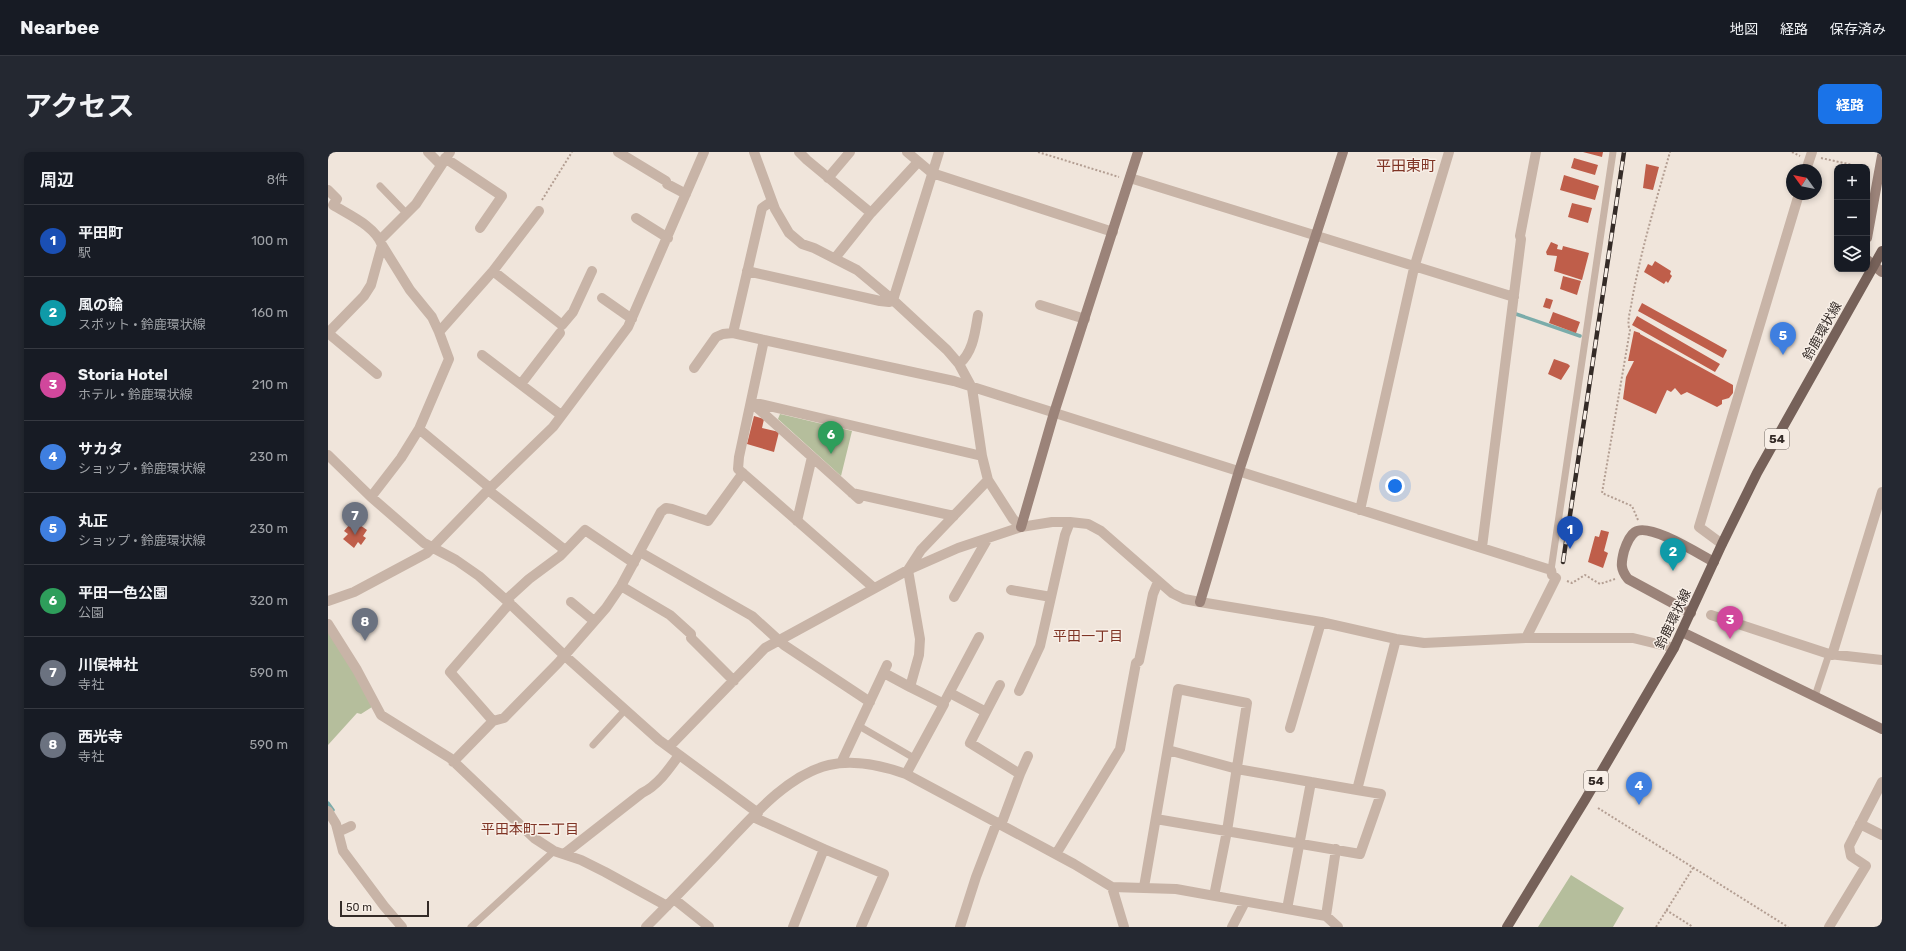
<!DOCTYPE html>
<html lang="ja">
<meta charset="utf-8">
<style>
:root{--surface:#171b24;--page:#242831;--text:#f1f3f6;--muted:#9ea1a6;--line:#363941;--accent:#1a73e8}
body{margin:0;font-family:Rubik,"Noto Sans JP",sans-serif;background:var(--page);color:var(--text)}
.controls{position:absolute;right:12px;top:12px;display:grid;overflow:hidden;border-radius:8px;box-shadow:0 2px 6px #0003}
.controls button{width:36px;height:36px;display:grid;place-items:center;padding:0;border:0;border-bottom:1px solid var(--line);background:var(--surface);color:var(--text);font:20px sans-serif}
.compass{position:absolute;left:1458px;top:12px;width:36px;height:36px;border-radius:50%;background:var(--surface);box-shadow:0 2px 6px #0003;rotate:303deg}
.scale{position:absolute;left:12px;bottom:10px;width:89px;box-sizing:border-box;padding-left:4px;border:2px solid #342b27;border-top:0;font-size:11px;line-height:14px;white-space:nowrap;color:#342b27;-webkit-text-stroke:3px #f8efe7;paint-order:stroke}
.you{position:absolute;left:1067px;top:334px;width:14px;height:14px;margin:-10px;border:3px solid #fff;border-radius:50%;background:#1a73e8;box-shadow:0 0 0 6px #1a73e833}
.badge{display:grid;place-items:center;width:26px;height:26px;border-radius:50%;background:var(--accent);color:#fff;font-size:13px;font-weight:700}
.pin{position:absolute;translate:-50% -33px;filter:drop-shadow(0 1px 2px #0008)}
.pin::after{content:'';position:absolute;top:21px;width:14px;height:12px;background:inherit;clip-path:polygon(0 0,100% 0,50% 100%)}
.list{margin:0;padding:0;list-style:none}
h2{display:flex;justify-content:space-between;align-items:center;height:52px;margin:0;padding:0 16px;font-size:17px}
h2 small{font-size:13px;font-weight:400;color:var(--muted)}
.list li{display:grid;grid-template-columns:26px 1fr auto;gap:12px;align-items:center;box-sizing:border-box;height:72px;padding:0 16px;border-top:1px solid var(--line)}
.list b{display:block;font-size:15px;white-space:nowrap}
.list p{margin:0;font-size:13px;white-space:nowrap;color:var(--muted)}
.list em{font-size:13px;font-style:normal;color:var(--muted)}
.icon{flex:none;width:22px;height:22px;fill:none;stroke:currentColor;stroke-width:2;stroke-linecap:round;stroke-linejoin:round}
.map{position:relative;flex:none;width:1554px;height:775px;overflow:hidden;border-radius:8px}
header{display:flex;align-items:center;gap:24px;box-sizing:border-box;height:56px;padding:0 20px;background:var(--surface);border-bottom:1px solid var(--line)}
header strong{font-size:19px}
nav{display:flex;gap:22px;margin-inline-start:auto;font-size:14px}
.intro{display:flex;align-items:center;justify-content:space-between;box-sizing:border-box;height:96px;padding:0 24px}
h1{margin:0;font-size:28px}
.button{padding:10px 18px;border-radius:8px;background:var(--accent);color:#fff;font-size:14px;font-weight:700}
main{display:flex;gap:24px;padding:0 24px}
aside{flex:1;background:var(--surface);border-radius:8px;box-shadow:0 2px 6px #0003}
.map>svg:first-child{display:block}
</style>
<header>
<strong>Nearbee</strong>
<nav><a>地図</a><a>経路</a><a>保存済み</a></nav>
</header>
<div class="intro"><h1>アクセス</h1><a class="button">経路</a></div>
<main>
<aside>
<h2>周辺<small>8件</small></h2>
<ul class="list">
<li><span class="badge" style="background:#1a4fb4">1</span><div><b>平田町</b><p>駅</p></div><em>100 m</em></li>
<li><span class="badge" style="background:#0f9aa8">2</span><div><b>風の輪</b><p>スポット · 鈴鹿環状線</p></div><em>160 m</em></li>
<li><span class="badge" style="background:#d1479c">3</span><div><b>Storia Hotel</b><p>ホテル · 鈴鹿環状線</p></div><em>210 m</em></li>
<li><span class="badge" style="background:#3f7fe0">4</span><div><b>サカタ</b><p>ショップ · 鈴鹿環状線</p></div><em>230 m</em></li>
<li><span class="badge" style="background:#3f7fe0">5</span><div><b>丸正</b><p>ショップ · 鈴鹿環状線</p></div><em>230 m</em></li>
<li><span class="badge" style="background:#2e9e5b">6</span><div><b>平田一色公園</b><p>公園</p></div><em>320 m</em></li>
<li><span class="badge" style="background:#6b7280">7</span><div><b>川俣神社</b><p>寺社</p></div><em>590 m</em></li>
<li><span class="badge" style="background:#6b7280">8</span><div><b>西光寺</b><p>寺社</p></div><em>590 m</em></li>
</ul>
</aside>
<div class="map">
<svg width="1554" height="775" viewBox="0 0 1554 775">
<rect width="100%" height="100%" fill="#f0e5db"/>
<!-- green -->
<path fill="#b5be9c" d="M452,262L524,279L513,324L450,267Z
M0,479L26,519L44,555L33,562L29,561L0,593Z
M1243,723L1296,756L1285,775H1210Z"/>
<g fill="none" stroke-linecap="round" stroke-linejoin="round">
<!-- stream -->
<path stroke="#7bacaa" stroke-width="3.5" d="M1188,162L1252,184
M0,651L5,658"/>
</g>
<!-- building -->
<path fill="#bf5e4a" d="M1255,0H1275L1274,5Z
M1246,6L1270,13L1267,23L1243,16Z
M1318,12L1331,15L1325,38L1315,36Z
M1236,23L1271,34L1267,48L1232,38Z
M1244,51L1264,56L1260,71L1240,65Z
M1223,90L1230,93L1229,97L1234,98L1235,94L1261,101L1254,128L1226,119L1229,104L1219,103L1218,100Z
M1327,109L1343,119L1342,122L1344,124L1340,131L1338,129L1336,132L1316,120L1320,112L1324,114Z
M1235,124L1253,129L1249,143L1232,137Z
M1218,146L1225,148L1222,157L1215,155Z
M1314,151L1399,198L1395,206L1310,159Z
M1225,160L1252,170L1248,181L1221,171Z
M1309,164L1392,212L1387,220L1304,173Z
M1306,179L1312,181V182L1405,233V241L1401,246L1394,248V252L1389,255L1359,240L1353,243L1347,236L1343,240L1339,238L1328,262L1295,247L1298,225L1306,209H1300Z
M1226,207L1240,212L1242,214L1233,228L1220,222Z
M426,264L436,267L434,276L451,280L446,300L419,292Z
M29,371L39,378L35,384L38,386L33,393L30,390L26,396L15,387L20,382L16,379L22,372L26,375Z
M1273,378L1281,380L1276,399L1280,401L1275,416L1260,410L1267,384L1271,385Z"/>
<g fill="none" stroke-linecap="round" stroke-linejoin="round">
<!-- path -->
<path stroke="#b39e92" stroke-width="2" stroke-dasharray="2 2" stroke-linecap="butt" d="M710,0L791,25
M1464,0L1472,4
M1493,6L1534,15
M214,48L244,0
M1310,368L1304,354L1274,341L1302,178C1298,171 1303,157 1304,148C1313,98 1328,49 1342,0
M1239,429L1244,431L1257,423L1272,432L1287,427
M1270,656L1460,775
M1338,758L1365,775
M1328,775L1365,716"/>
<!-- lane -->
<path stroke="#c8b4a7" stroke-width="7" d="M52,34L79,62
M1223,418L1285,0
M1487,544L1501,502
M531,574L586,606
M265,593L297,558
M143,775L226,699"/>
<!-- street -->
<path stroke="#c8b4a7" stroke-width="10" d="M100,0L113,13
M290,0L338,29L339,32L358,42
M426,0L447,57L461,81L474,92L486,96L529,118L565,148L619,198L631,212L644,236L654,304L660,328L685,367L693,375
M471,0L479,8L543,61
M579,0L604,21L785,80
M117,6L174,44L152,76
M1478,18L1484,0
M500,26L522,0
M802,26L1186,145
M0,38L9,47L5,53C21,63 47,74 54,93L43,133L36,144L0,181
M444,49L434,56L405,181L436,188L411,305L410,317L546,436
M308,66L340,86
M52,88L88,52L122,0
M54,93L82,138L104,165L111,180
M507,106L543,61L590,10
M165,119L234,173L245,160L264,119
M419,119L552,149L561,150L565,148L611,0
M274,146L304,167
M712,153L757,167
M0,181L49,222
M436,188L626,229L1223,418L1224,423L1228,426L1198,486
M154,203L233,263
M631,212C645,200 647,181 650,163
M366,216L388,185L395,182L405,181
M193,232L232,181
M424,250L654,304
M425,252L531,347
M91,277L162,336
M0,303L43,345L96,391L128,408L151,424L178,448L236,503L331,588L430,661
M160,338L237,398
M524,341L626,364
M43,345L73,306L91,277L121,207L111,180L165,119L211,59
M1032,358L1086,116L1121,0
M469,369L484,305
M1394,392L1371,375L1471,42
M1154,395L1193,87L1192,84L1208,0
M312,400L424,464L456,493L542,550
M293,434L342,463L363,482V486L406,529
M683,438L723,445
M626,445L660,386
M178,448L201,427L232,404L257,378L306,411
M0,449L26,440L99,401L160,338L225,275L300,175L376,0
M243,450L266,469
M1383,463L1501,502L1554,508
M0,472L29,518L53,563L122,606L206,686L226,699L253,708L277,720L339,754
M1504,503L1554,340
M556,521L582,535
M691,539L712,494L737,383L742,370
M622,541L658,560L642,591L692,622L673,673
M618,547L651,485
M658,560L672,533
M165,569L122,520L182,451
M962,576L993,470
M341,595L437,496L580,418L630,396L693,375L724,370H742L760,372L773,379L844,441L856,447L872,450L993,470L1068,487L1096,491L1198,486H1305L1346,496
M840,598L909,617L983,630
M125,610L165,569L176,566L230,511L278,456L293,434L333,360L338,356L344,357L380,369L415,321
M513,611L559,513
M578,622L616,552L582,535L591,503L592,487L580,418L593,398L660,328
M692,622L700,604
M0,659L8,672L15,699L56,754L74,775
M425,665L496,697
M828,667L1032,702L1053,642L1029,638
M1532,672L1554,683
M10,680L23,674
M236,702L314,641C330,633 341,617 351,603
M728,702L792,597L808,511L811,509L825,442L830,430
M784,735L796,775
M816,735L850,537L919,551L899,679L886,744
M346,747L381,775
M959,757L983,630L1029,638L1068,487
M998,764L1008,697
M318,775C342,751 365,727 388,703C418,672 457,623 501,613C527,607 553,613 578,622L746,712L784,735L848,737L998,764L1010,775
M465,775L496,697L556,722L533,775
M632,775L648,725L669,670
M904,775L917,750
M1501,775L1538,714L1523,704L1521,694L1554,630"/>
<!-- secondary -->
<path stroke="#9b8379" stroke-width="10" d="M1539,86L1554,4
M1539,108L1554,120
M693,375L726,261L810,0
M872,450L911,319L1015,0
M1363,461L1300,427C1292,417 1293,411 1296,399C1298,393 1301,384 1307,380C1321,370 1371,402 1386,410
M1354,480L1554,577"/>
<!-- primary -->
<path stroke="#766159" stroke-width="10" d="M1179,775L1257,648L1346,496L1394,392L1429,321L1554,99"/>
<defs>
<path id="rail" d="M1235,410L1296,0"/>
</defs>
<!-- rail casing -->
<use href="#rail" stroke="#342b27" stroke-width="4.5"/>
<!-- rail -->
<use href="#rail" stroke="#f8efe7" stroke-width="3" stroke-dasharray="9" stroke-linecap="butt"/>
</g>
<g text-anchor="middle" dominant-baseline="central" stroke-width="3" stroke-linejoin="round" paint-order="stroke">
<!-- shield labels -->
<g fill="#f8efe7" stroke="#6f6661" stroke-width="1">
<rect x="1437" y="277" width="24" height="20" rx="3"/>
<rect x="1256" y="619" width="24" height="20" rx="3"/>
</g>
<g font-size="12" font-weight="bold" fill="#342b27">
<text x="1449" y="287">54</text>
<text x="1268" y="629">54</text>
</g>
<!-- street labels -->
<g font-size="13" fill="#342b27" stroke="#f8efe7">
<text transform="translate(1494 179) rotate(-61)">鈴鹿環状線</text>
<text transform="translate(1345 467) rotate(-64)">鈴鹿環状線</text>
</g>
<!-- neighbourhood labels -->
<g font-size="14" fill="#7f3425" stroke="#f8efe7">
<text x="760" y="484">平田一丁目</text>
<text x="202" y="677">平田本町二丁目</text>
</g>
<!-- quarter labels -->
<g font-size="15" fill="#7f3425" stroke="#f8efe7">
<text x="1078" y="14">平田東町</text>
</g>
</g>
</svg>
<div class="controls">
<button>+</button>
<button>−</button>
<button><svg class="icon" aria-label="layers" viewBox="0 0 24 24"><path d="M12 4l9 5-9 5-9-5zM3 14l9 5 9-5"/></svg></button>
</div>
<svg class="compass" viewBox="-18 -18 36 36"><path d="M0-13l5 13h-10z" fill="#e53935"/><path d="M0 13l5-13h-10z" fill="#9ea1a6"/></svg>
<div class="scale">50 m</div>
<div class="you"></div>
<div class="pin badge" style="left:1242px;top:397px;background:#1a4fb4">1</div>
<div class="pin badge" style="left:1345px;top:419px;background:#0f9aa8">2</div>
<div class="pin badge" style="left:1402px;top:487px;background:#d1479c">3</div>
<div class="pin badge" style="left:1311px;top:653px;background:#3f7fe0">4</div>
<div class="pin badge" style="left:1455px;top:203px;background:#3f7fe0">5</div>
<div class="pin badge" style="left:503px;top:302px;background:#2e9e5b">6</div>
<div class="pin badge" style="left:27px;top:383px;background:#6b7280">7</div>
<div class="pin badge" style="left:37px;top:489px;background:#6b7280">8</div>
</div>
</main>
